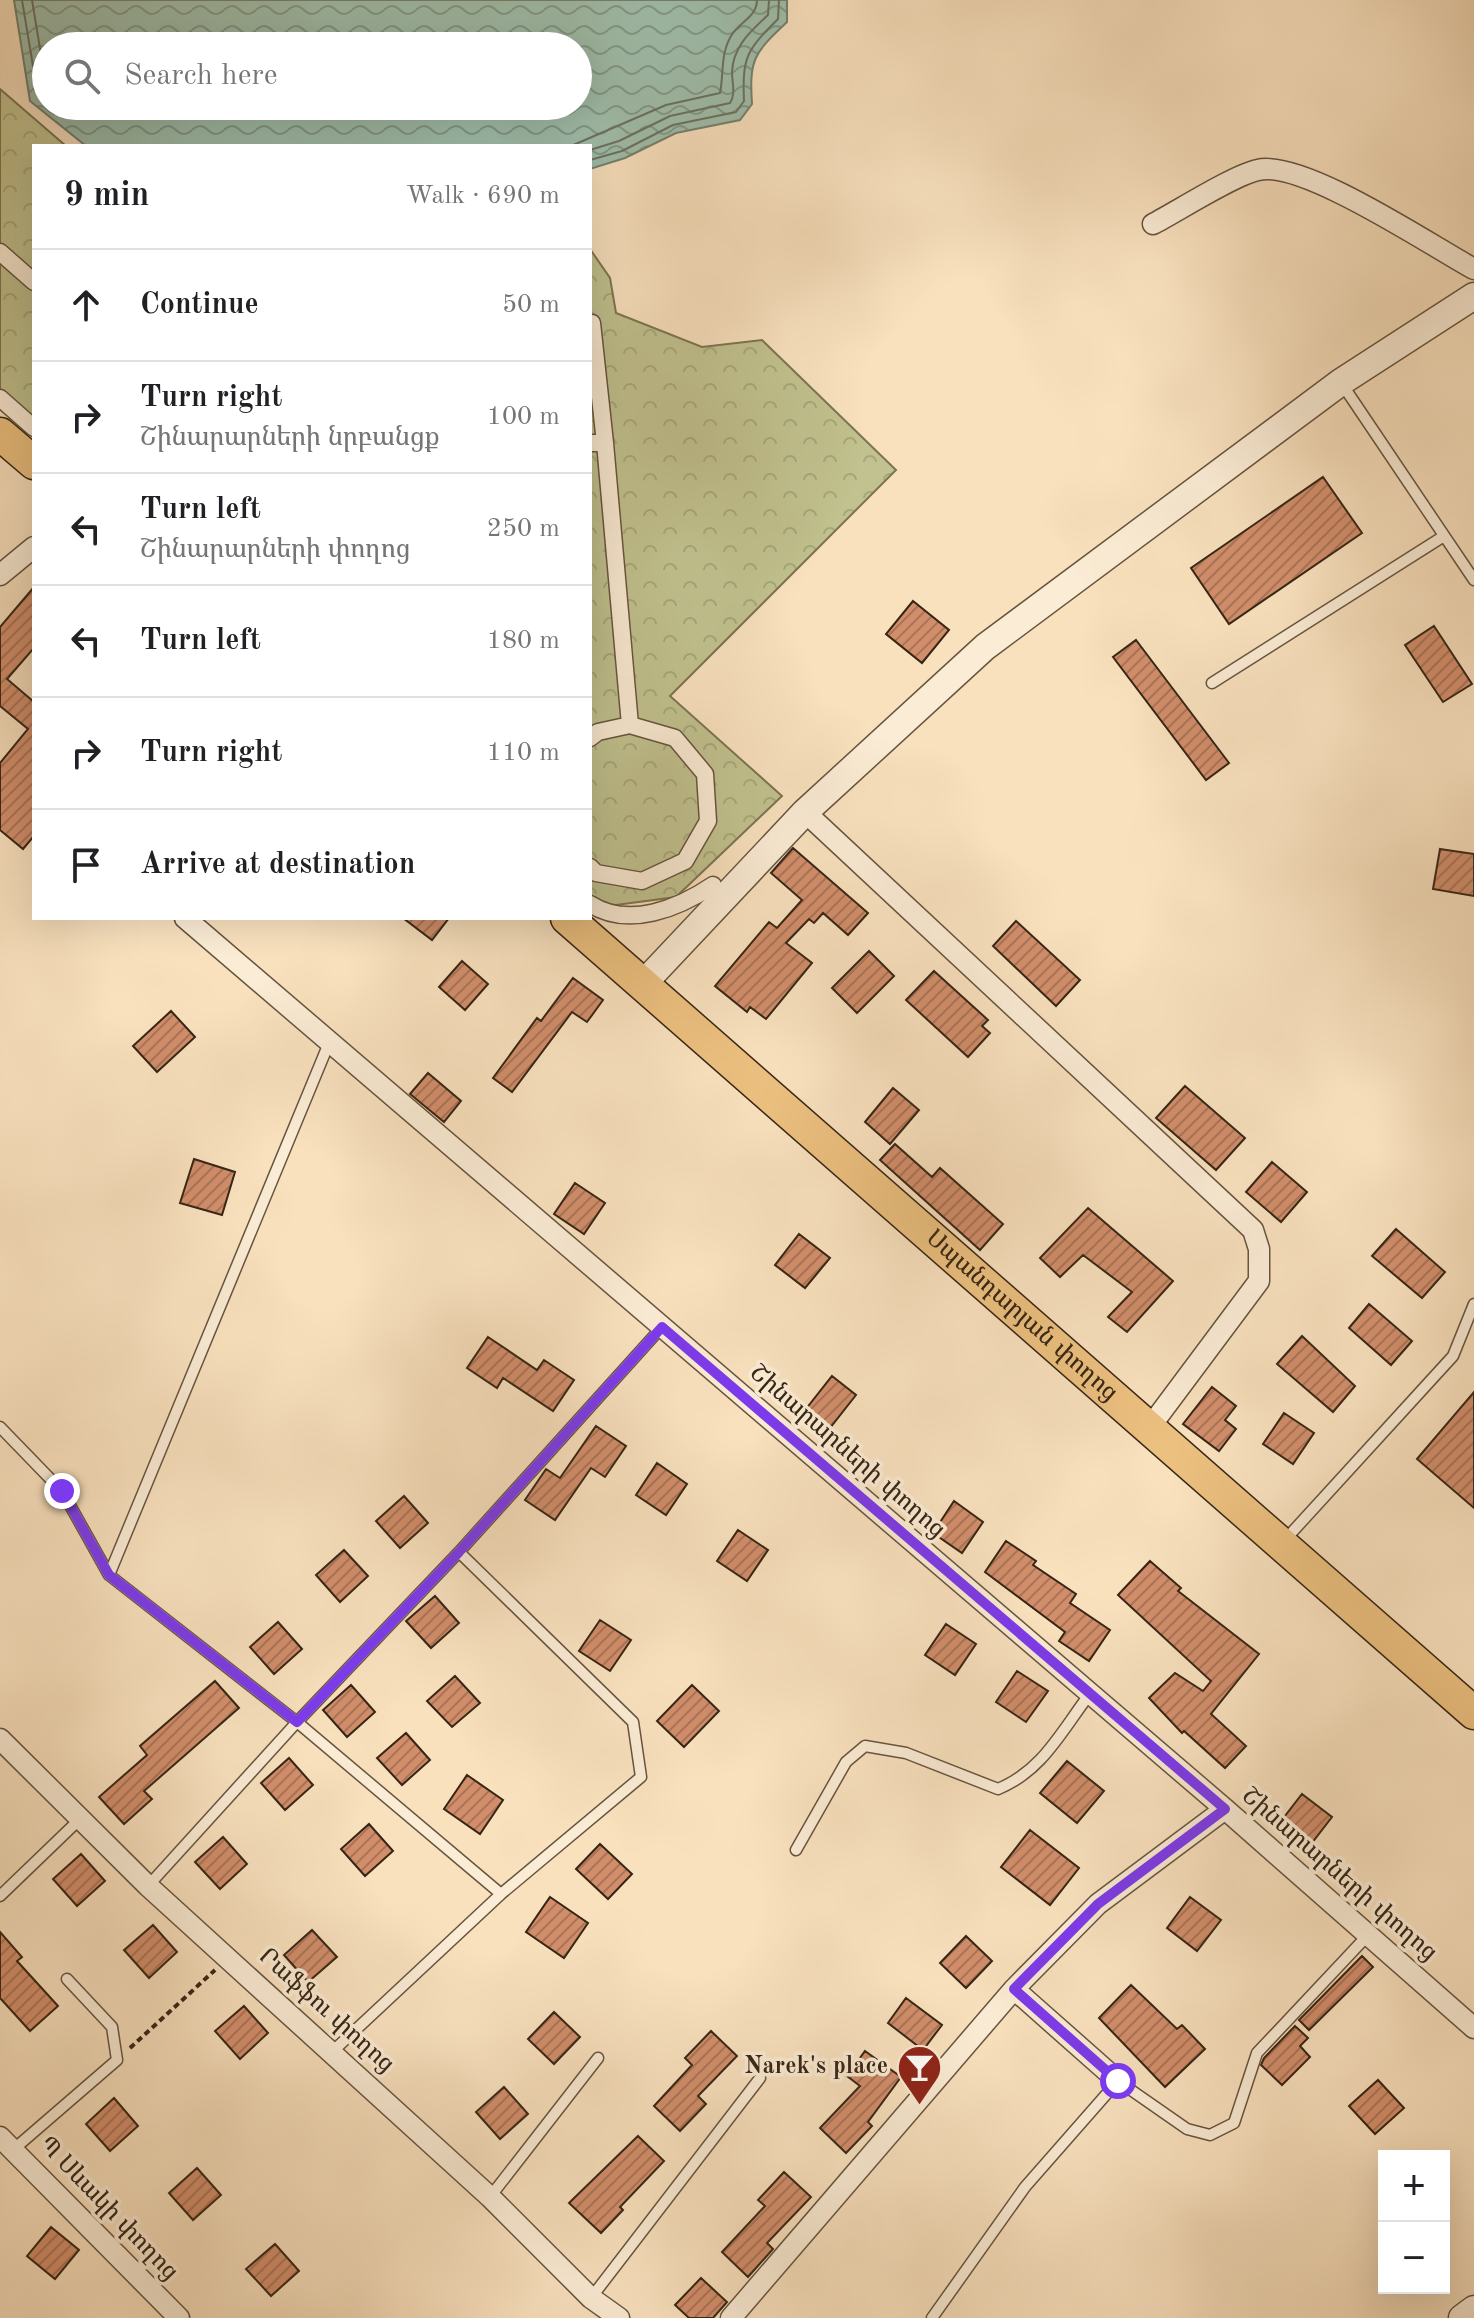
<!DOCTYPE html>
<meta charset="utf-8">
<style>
:root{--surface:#fff;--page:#f2f2f2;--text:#202124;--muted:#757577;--line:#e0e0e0}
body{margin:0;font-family:"Old Standard TT","Noto Serif Armenian",serif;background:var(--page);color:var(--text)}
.controls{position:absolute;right:24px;bottom:24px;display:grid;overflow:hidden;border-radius:0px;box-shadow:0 8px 32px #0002}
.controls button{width:72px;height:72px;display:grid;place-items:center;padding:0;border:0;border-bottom:2px solid var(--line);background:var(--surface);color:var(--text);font:40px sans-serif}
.stop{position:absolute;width:24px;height:24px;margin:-18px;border:6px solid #7c3aed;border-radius:50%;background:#fff}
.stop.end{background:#7c3aed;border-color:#fff;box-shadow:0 2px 8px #0008}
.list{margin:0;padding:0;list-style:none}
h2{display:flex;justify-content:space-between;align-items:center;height:104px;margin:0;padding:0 32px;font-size:34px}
h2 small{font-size:26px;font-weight:400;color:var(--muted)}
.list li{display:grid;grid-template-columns:52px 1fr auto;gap:24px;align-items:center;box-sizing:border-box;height:112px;padding:0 32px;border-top:2px solid var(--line)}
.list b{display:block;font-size:30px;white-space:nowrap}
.list p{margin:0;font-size:26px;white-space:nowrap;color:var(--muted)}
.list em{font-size:26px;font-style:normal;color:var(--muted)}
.icon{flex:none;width:44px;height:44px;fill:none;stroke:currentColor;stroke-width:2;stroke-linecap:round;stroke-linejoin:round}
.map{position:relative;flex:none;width:1474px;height:2318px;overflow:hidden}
.search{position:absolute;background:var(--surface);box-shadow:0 8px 32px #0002;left:32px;top:32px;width:560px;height:88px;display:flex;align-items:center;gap:20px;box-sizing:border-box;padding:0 28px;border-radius:44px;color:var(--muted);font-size:30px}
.panel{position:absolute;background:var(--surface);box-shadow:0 8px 32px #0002;left:32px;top:144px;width:560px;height:776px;border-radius:0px}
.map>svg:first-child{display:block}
</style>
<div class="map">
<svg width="1474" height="2318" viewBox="0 0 1474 2318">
<defs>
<pattern id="park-crowns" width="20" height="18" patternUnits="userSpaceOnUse" patternTransform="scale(2)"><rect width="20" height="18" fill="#c1c28f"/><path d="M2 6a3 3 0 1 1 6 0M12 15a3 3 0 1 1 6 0" fill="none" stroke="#a6a77a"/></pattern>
<pattern id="water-waves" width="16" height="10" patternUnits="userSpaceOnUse" patternTransform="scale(2)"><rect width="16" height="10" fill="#9fbeab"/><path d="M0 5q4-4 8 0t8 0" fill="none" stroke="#829a8a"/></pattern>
<pattern id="building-hatch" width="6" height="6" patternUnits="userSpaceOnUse" patternTransform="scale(2)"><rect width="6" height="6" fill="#d28e6b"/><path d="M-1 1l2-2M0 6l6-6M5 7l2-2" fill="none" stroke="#ab7457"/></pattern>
</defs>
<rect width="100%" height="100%" fill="#f9e1be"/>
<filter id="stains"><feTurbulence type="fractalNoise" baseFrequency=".0025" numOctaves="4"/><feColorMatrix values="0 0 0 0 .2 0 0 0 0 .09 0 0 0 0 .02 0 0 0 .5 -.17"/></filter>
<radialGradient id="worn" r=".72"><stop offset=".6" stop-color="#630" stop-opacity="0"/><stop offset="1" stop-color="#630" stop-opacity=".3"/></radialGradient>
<!-- park -->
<path fill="url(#park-crowns)" stroke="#7c7452" stroke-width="2" d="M0,89L66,146H34V418L0,389Z
M590,249L610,278L616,313L702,347L762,340L896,470L670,696L782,796L676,897L601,907L590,897Z"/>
<!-- water -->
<path fill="url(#water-waves)" stroke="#75816f" stroke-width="2" fill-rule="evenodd" d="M14,0H787V22C754,53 749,59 752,104L740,120L676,133L625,158L590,169V146H86L30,101ZM46,46H578V106H46Z"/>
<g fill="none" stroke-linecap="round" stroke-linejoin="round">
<!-- shore -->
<path stroke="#6a7260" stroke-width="2" d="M22,0L38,96L46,103
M32,0L46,85
M571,146L666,105L720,93C724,74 720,55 731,36C739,22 757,17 757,0
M590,150L619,141L670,116L730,103C736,94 732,83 732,72C733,46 751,31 768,15L769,0
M590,160L622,151L673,125L736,112L744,101C742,56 747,50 778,19L779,0"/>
</g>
<!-- building -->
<path fill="url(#building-hatch)" stroke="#362515" stroke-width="2" d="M1323,477L1362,533L1229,624L1191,568Z
M34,587V648L7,679L34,702V836L23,849L0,830V763L28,729L0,706V627Z
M913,601L949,630L922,663L886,634Z
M1434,626L1472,684L1443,702L1405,645Z
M1136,640L1229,763L1206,780L1113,657Z
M793,848L868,913L848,935L823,913L814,923L809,919L786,943L812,963L766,1019L750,1007L747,1012L715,986L769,922L777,928L802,900L771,873Z
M1440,849L1474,854V896L1433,889Z
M403,918H449L432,940Z
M1016,921L1080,980L1056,1006L993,946Z
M869,951L894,976L857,1013L832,988Z
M462,961L488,984L465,1010L439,987Z
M934,971L988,1020L982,1026L990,1033L968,1057L906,1000Z
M573,978L603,1000L587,1022L572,1012L512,1092L493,1078L537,1018L541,1021Z
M171,1011L195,1037L157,1072L133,1046Z
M428,1073L461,1101L444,1122L410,1094Z
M1185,1086L1245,1138L1216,1170L1156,1118Z
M893,1088L919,1110L890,1144L865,1122Z
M895,1144L932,1177L940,1168L1003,1224L980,1250L880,1160Z
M194,1159L235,1172L222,1215L180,1203Z
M1272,1162L1307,1192L1281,1222L1246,1192Z
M575,1183L605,1203L584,1234L554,1214Z
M1088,1208L1173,1281L1127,1332L1108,1317L1132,1292L1083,1255L1060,1277L1040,1258Z
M1396,1229L1445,1272L1422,1298L1372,1256Z
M799,1234L830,1258L805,1288L775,1265Z
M1369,1304L1412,1341L1391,1365L1349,1328Z
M1302,1336L1355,1386L1333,1412L1277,1364Z
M488,1337L537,1370L544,1360L574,1380L553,1411L503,1378L497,1388L467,1368Z
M832,1376L856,1395L826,1433L802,1414Z
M1212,1387L1236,1406L1225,1420L1236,1429L1219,1451L1183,1424Z
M1474,1392V1508L1417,1459Z
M1284,1413L1314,1433L1293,1464L1263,1444Z
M596,1426L626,1446L605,1477L591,1468L555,1520L525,1500L546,1469L560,1478Z
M657,1463L687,1484L666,1515L636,1495Z
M404,1496L428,1523L400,1548L376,1521Z
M954,1501L983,1522L962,1553L933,1533Z
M738,1530L768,1550L747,1581L717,1561Z
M1006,1541L1036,1561L1033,1565L1076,1594L1070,1603L1110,1630L1089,1661L1059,1641L1065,1632L985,1572Z
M344,1550L368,1576L340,1602L316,1575Z
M1150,1561L1181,1588L1178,1591L1259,1654L1211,1714L1246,1746L1225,1768L1184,1731L1182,1733L1149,1698L1175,1673L1203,1691L1211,1681L1118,1595Z
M435,1596L459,1623L431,1648L406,1621Z
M600,1620L631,1640L610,1671L579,1651Z
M278,1622L302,1649L274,1674L250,1647Z
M946,1624L976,1644L955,1675L925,1655Z
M1017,1671L1048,1691L1026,1722L996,1702Z
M455,1676L480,1703L452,1727L427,1701Z
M215,1681L239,1708L144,1791L152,1799L124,1824L99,1797L147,1755L140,1746Z
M351,1685L375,1712L347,1737L323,1710Z
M692,1685L719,1711L684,1747L657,1721Z
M406,1733L430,1760L402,1785L377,1758Z
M289,1758L313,1785L285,1810L261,1783Z
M1067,1761L1104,1791L1077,1823L1040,1793Z
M467,1775L503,1800L480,1834L444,1809Z
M1302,1794L1332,1817L1308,1848L1278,1825Z
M369,1824L393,1851L365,1876L341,1849Z
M1030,1830L1079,1868L1050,1905L1001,1867Z
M223,1837L247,1864L220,1889L195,1862Z
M600,1844L632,1874L608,1899L576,1869Z
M81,1854L105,1881L77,1906L53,1879Z
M550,1897L588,1923L564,1958L526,1932Z
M1190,1897L1221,1920L1197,1951L1167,1928Z
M153,1925L177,1952L149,1978L124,1950Z
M312,1930L337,1957L308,1982L284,1955Z
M0,1932L22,1957L17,1961L58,2006L30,2031L0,1998Z
M966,1936L992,1961L966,1988L940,1963Z
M1362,1956L1373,1967L1309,2030L1299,2020Z
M1131,1985L1177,2029L1182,2025L1205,2049L1165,2087L1099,2018Z
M906,1998L942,2025L923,2050L888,2023Z
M244,2006L268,2033L240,2059L215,2031Z
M554,2012L580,2037L554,2064L528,2039Z
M1295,2026L1308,2038L1300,2046L1310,2057L1282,2085L1261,2065L1264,2058Z
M711,2031L737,2056L698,2096L706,2104L680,2131L654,2106L692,2065L685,2058Z
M865,2051L901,2077L868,2122L872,2126L846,2153L820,2128L860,2086L847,2076Z
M1378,2080L1404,2108L1375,2134L1349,2106Z
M504,2087L528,2114L500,2139L476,2112Z
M114,2098L138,2126L110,2151L86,2124Z
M638,2136L664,2161L620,2207L623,2210L601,2233L569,2203Z
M197,2168L221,2195L193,2220L169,2193Z
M784,2172L811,2197L767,2243L773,2249L748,2277L722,2252L765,2206L758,2200Z
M51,2227L79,2250L55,2279L27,2256Z
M275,2244L299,2271L271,2296L246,2269Z
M701,2278L727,2302L713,2318H689L675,2305Z"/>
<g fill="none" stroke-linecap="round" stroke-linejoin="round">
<defs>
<path id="service" d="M1342,384L1474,580
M1212,683L1444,536
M0,1427L62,1491L109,1575L297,1722L501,1894
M1284,1541L1453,1356L1474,1304
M109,1575L329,1043
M796,1850L846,1762L865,1746L906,1753L998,1789C1042,1771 1061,1732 1089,1695
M148,1886L297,1722L459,1552
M0,1896L80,1819
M333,2051L501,1894L641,1777L633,1722L459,1552L662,1327
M14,2149L117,2060L112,2027L67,1979
M490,2197L598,2058
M591,2298L760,2078
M932,2318L1025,2187L1118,2081L1187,2129L1210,2135L1234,2123L1257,2053L1368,1935"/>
<path id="pedestrian" d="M0,252L34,282
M592,323L605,443
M0,398L34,428
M590,443H605L630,725
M590,738L598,732L630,725L675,738L705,774L708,821L685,861L642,881L596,873L590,867
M590,904C629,929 679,908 713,885"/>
<path id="minor" d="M1153,224C1178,211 1234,175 1258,170C1302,159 1430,245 1474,269
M0,575L34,547
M805,812L1253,1230L1259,1249V1281L1150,1427
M185,918L1225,1809L1474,2028
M0,1739L148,1886L490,2197L591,2298L619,2318
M1014,1989L1118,2081
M0,2137L179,2318
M731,2318L1014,1989L1098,1904L1225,1809"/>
<path id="tertiary" d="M643,984L805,812L985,647L1341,382L1474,296
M1462,2318L1474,2309"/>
<g id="primary">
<path d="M0,434L34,463"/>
<path id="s1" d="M567,918L1474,1713"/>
</g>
</defs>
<!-- service casing -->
<use href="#service" stroke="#67543f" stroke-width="13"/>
<!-- pedestrian casing -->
<use href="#pedestrian" stroke="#67543f" stroke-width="19"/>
<!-- minor casing -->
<use href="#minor" stroke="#67543f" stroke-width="23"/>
<!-- tertiary casing -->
<use href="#tertiary" stroke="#67543f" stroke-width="29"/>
<!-- primary casing -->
<use href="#primary" stroke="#362515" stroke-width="35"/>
<!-- path -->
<path stroke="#362515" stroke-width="4" stroke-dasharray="6 4" stroke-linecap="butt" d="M130,2048L215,1970"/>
<!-- service -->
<use href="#service" stroke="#fbecd5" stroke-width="10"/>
<!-- pedestrian -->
<use href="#pedestrian" stroke="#fbecd5" stroke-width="16"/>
<!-- minor -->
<use href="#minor" stroke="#fbecd5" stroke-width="20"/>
<!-- tertiary -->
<use href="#tertiary" stroke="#fbecd5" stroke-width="26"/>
<!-- primary -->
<use href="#primary" stroke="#ecc07f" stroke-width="32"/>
</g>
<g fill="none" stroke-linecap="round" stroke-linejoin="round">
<!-- route -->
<path stroke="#7c3aed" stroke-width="10" d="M62,1491L109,1575L297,1722L459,1552L662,1327L1225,1809L1098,1904L1014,1989L1118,2081"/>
</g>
<!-- icons -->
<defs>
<symbol id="bar-pin" viewBox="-11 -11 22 30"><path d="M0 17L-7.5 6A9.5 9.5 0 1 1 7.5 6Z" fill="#8f2418" stroke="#fbecd5"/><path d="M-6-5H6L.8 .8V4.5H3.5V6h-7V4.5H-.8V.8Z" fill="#fff"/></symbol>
</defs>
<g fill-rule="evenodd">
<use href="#bar-pin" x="894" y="2042" width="51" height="69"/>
</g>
<g text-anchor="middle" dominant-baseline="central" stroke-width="7" stroke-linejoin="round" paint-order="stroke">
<!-- street labels -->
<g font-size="24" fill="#362515" stroke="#fbecd5">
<text stroke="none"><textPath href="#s1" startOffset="604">Սպանդարյան փողոց</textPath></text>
<text transform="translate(847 1452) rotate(41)">Շինարարների փողոց</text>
<text transform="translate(1339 1875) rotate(41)">Շինարարների փողոց</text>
<text transform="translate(326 2011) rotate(42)">Րաֆֆու փողոց</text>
<text transform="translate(108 2209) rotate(46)">Պ Սևակի փողոց</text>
</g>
<!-- poi labels -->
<g font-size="24" font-weight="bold" fill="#362515" stroke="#fbecd5" text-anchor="end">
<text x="888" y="2067">Narek's place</text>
</g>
</g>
<rect width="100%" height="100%" filter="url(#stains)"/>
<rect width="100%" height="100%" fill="url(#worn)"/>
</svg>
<div class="controls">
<button>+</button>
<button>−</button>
</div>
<div class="stop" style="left:1118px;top:2081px"></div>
<div class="stop end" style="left:62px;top:1491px"></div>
<div class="search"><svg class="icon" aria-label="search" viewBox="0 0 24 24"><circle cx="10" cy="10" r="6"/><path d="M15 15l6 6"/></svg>Search here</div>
<section class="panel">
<h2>9 min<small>Walk · 690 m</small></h2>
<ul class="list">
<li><svg class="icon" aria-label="ahead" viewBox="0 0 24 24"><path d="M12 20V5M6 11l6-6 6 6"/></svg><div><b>Continue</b></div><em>50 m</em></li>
<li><svg class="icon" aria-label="right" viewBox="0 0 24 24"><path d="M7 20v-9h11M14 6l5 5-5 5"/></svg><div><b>Turn right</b><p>Շինարարների նրբանցք</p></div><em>100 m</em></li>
<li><svg class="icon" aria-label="left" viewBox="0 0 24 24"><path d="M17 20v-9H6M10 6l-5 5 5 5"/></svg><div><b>Turn left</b><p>Շինարարների փողոց</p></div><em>250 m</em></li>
<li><svg class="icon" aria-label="left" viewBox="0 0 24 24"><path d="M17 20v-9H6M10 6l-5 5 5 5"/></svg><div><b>Turn left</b></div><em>180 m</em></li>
<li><svg class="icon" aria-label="right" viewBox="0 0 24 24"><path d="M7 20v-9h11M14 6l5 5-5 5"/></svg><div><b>Turn right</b></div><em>110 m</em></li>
<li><svg class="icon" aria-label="arrive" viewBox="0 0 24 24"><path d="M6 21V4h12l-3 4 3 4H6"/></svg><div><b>Arrive at destination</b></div></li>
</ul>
</section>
</div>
